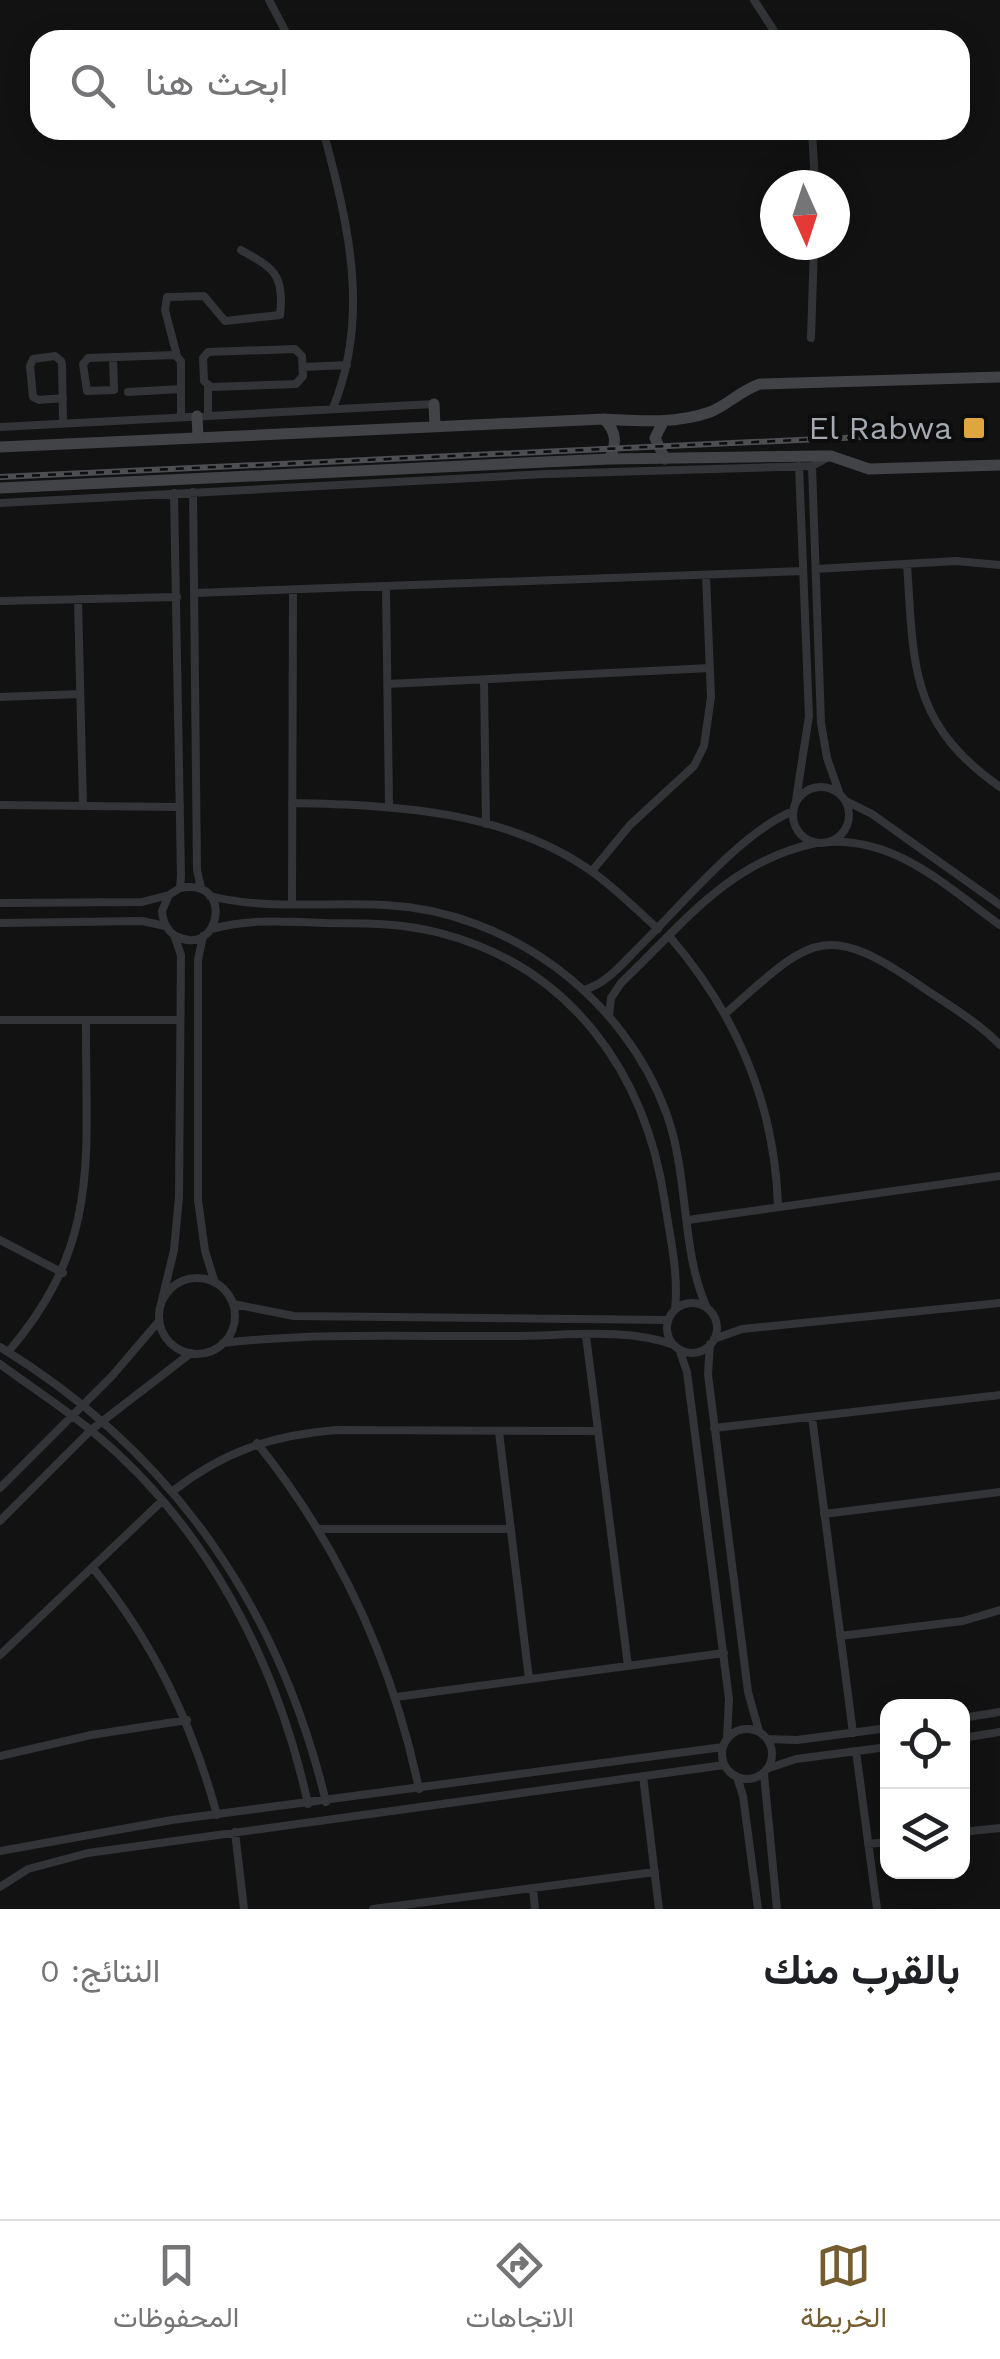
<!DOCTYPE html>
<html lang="ar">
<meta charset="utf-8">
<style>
:root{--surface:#fff;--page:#f2f2f2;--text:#202124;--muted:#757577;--line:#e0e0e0;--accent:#755d30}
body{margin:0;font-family:"Work Sans",Vazirmatn,sans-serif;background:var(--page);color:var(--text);direction:rtl}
.controls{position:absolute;right:30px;bottom:30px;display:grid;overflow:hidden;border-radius:20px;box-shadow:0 5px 25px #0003}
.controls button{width:90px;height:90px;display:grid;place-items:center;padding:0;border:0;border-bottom:2px solid var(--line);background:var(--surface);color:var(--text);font:50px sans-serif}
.compass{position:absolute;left:760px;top:170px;width:90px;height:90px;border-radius:50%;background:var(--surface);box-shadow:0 5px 25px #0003;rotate:177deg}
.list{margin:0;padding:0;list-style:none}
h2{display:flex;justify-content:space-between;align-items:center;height:130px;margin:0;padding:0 40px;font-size:42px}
h2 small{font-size:32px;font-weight:400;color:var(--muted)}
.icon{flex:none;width:55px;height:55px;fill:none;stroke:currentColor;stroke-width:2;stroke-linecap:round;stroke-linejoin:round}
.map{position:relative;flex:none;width:1000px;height:1909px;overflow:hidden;direction:ltr}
.search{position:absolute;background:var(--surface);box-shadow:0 5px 25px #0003;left:30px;right:30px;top:30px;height:110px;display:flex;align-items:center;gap:25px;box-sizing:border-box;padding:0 35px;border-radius:30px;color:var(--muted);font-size:38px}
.sheet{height:310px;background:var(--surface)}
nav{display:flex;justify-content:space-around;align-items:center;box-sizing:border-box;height:140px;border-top:2px solid var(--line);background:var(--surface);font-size:28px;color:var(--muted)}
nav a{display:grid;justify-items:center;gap:5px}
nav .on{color:var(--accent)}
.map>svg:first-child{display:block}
</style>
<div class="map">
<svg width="1000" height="1909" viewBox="0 0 1000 1909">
<rect width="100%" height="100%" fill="#121213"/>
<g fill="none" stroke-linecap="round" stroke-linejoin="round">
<!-- street -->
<path stroke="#333437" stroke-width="8" d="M269,0L290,40
M754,0L780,40
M323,130C348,223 371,315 333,408
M812,130L815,185
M811,338L814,245
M295,349L302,356L303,376L296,384L211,387L204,381L203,358L208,352Z
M177,356L165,310L167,297L204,296L225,321L280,315C285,274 273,268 241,250
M113,357L114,390L87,391L83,364L88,358L175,355L181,361V417
M303,367L347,365
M128,392L181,389
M63,398L39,400L33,397L30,366L33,359L55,356L61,361L62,364L63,423
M208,415V386
M0,427L434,404
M812,466L821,723L827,758L839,792
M193,492L197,870L201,888
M174,493L181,876L180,888L169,895L162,911C163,922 167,932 178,937C220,957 235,877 180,888
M0,503L546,474L812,466L827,458
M907,564C914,665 909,723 1000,787
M816,569L956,561L1000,565
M386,589L389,805
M194,593L803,571
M78,599L83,806
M0,601L177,597
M484,680L486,824
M388,684L710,668
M0,697L80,694
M793 815a28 28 0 1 1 56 0a28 28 0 1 1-56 0Z
M796,800L809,716L799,466
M846,801L872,814L1000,905
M292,803C395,805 507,810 594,873C617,890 637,910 658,929
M0,805L180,807
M830,842C898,839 947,887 1000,925
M592,871L630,825L694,766L704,746L711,697L706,575
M210,896C263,910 330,902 385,905C510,911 625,998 667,1115C689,1177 681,1252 707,1308
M292,902L293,590
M0,903L142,902L169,895
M0,923L142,921L165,926
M212,929C248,918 288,922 326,923C364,923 402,923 440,933C571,967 646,1073 665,1203C670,1238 679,1274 675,1309
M203,936L198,960V1200L205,1251L215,1283
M670,937C737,1015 775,1104 778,1207
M584,990C607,983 622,964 639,947C681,906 740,833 793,811
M726,1013C811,938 824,918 925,989C950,1006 979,1023 1000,1045
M609,1016L611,998L621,983C683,924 729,861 816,843
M0,1020H179
M688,1220L1000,1176
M0,1240L63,1273
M159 1316a38 38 0 1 1 76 0a38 38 0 1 1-76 0Z
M162,1300L174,1250L179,1197L181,955L174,935
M667 1328a25 25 0 1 1 50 0a25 25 0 1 1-50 0Z
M233,1304L294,1316L668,1320
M586,1336L628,1666
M714,1339L742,1329L1000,1303
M223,1343C320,1332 417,1337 514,1336C565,1336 626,1327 674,1345
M710,1344L708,1374L748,1692L759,1731
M0,1347C172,1452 279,1607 326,1802
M679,1349L687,1372L729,1699L727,1739
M8,1352C103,1242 85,1155 86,1020
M0,1364C31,1387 64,1408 93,1432C207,1526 277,1662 308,1804
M812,1417L853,1733
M714,1428L1000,1395
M499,1432L529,1679
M257,1443C339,1545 392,1660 419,1789
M0,1488L112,1376L159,1321
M173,1491C223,1452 272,1435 336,1430L598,1431
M824,1514L1000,1492
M0,1521L91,1430L191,1353
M319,1529H511
M93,1568C154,1643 192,1723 217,1815
M840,1636L963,1621L1000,1610
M0,1655L162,1501
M396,1697L724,1653
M962,1718L1000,1712
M722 1754a25 25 0 1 1 50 0a25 25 0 1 1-50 0Z
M962,1738L1000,1732
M768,1739L797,1740L888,1728
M856,1751L877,1909
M0,1756L91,1735L187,1720
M769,1768L796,1759L888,1747
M764,1774L777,1909
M643,1776L659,1909
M737,1777L743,1796L758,1909
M235,1832L244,1909
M962,1832L1000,1828
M868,1844L888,1842
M0,1851L172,1820L723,1747
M0,1887L28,1869L88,1853L724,1765
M533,1888L535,1909
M373,1909L655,1872"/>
<!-- secondary -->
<path stroke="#414347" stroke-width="11" d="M434,404L435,426
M197,416L198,437
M604,419C617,432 617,444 609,459
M663,422L655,438L665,459
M0,447L604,419C640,421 676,424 710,412C728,405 741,390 760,384L1000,377
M0,488L609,459L817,456H831L869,469L1000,465"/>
<defs>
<path id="rail" d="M0,477L948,433"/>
</defs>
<!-- rail casing -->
<use href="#rail" stroke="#4c4e52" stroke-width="6"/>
<!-- rail -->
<use href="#rail" stroke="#0d0d0e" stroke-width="2.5" stroke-dasharray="8" stroke-linecap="butt"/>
</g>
<!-- markers -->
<rect fill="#dea63e" stroke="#0d0d0e" stroke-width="4" x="962" y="416" width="24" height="24" rx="5"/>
<g text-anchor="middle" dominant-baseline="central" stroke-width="8" stroke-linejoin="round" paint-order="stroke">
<!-- poi labels -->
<g font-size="32" fill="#a4a9b2" stroke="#0d0d0e" text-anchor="end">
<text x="952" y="428">El Rabwa</text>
</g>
</g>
</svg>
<div class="controls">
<button><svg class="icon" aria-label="locate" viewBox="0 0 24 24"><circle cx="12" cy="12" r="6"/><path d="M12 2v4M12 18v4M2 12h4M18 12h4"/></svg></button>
<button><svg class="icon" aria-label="layers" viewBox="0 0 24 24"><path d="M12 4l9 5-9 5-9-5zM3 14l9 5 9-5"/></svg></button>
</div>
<svg class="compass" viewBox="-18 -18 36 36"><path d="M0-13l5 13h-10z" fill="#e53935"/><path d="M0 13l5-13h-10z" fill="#757577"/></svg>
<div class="search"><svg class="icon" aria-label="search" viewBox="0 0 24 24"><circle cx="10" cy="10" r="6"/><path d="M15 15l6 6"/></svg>ابحث هنا</div>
</div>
<section class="sheet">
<h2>بالقرب منك<small>النتائج: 0</small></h2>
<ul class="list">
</ul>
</section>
<nav>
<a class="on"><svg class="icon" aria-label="map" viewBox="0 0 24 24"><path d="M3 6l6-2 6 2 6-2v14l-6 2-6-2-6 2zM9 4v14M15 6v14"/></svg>الخريطة</a>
<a><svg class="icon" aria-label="directions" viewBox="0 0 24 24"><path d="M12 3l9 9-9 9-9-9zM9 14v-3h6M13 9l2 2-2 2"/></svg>الاتجاهات</a>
<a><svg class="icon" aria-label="saved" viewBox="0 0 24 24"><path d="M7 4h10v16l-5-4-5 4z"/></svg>المحفوظات</a>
</nav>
